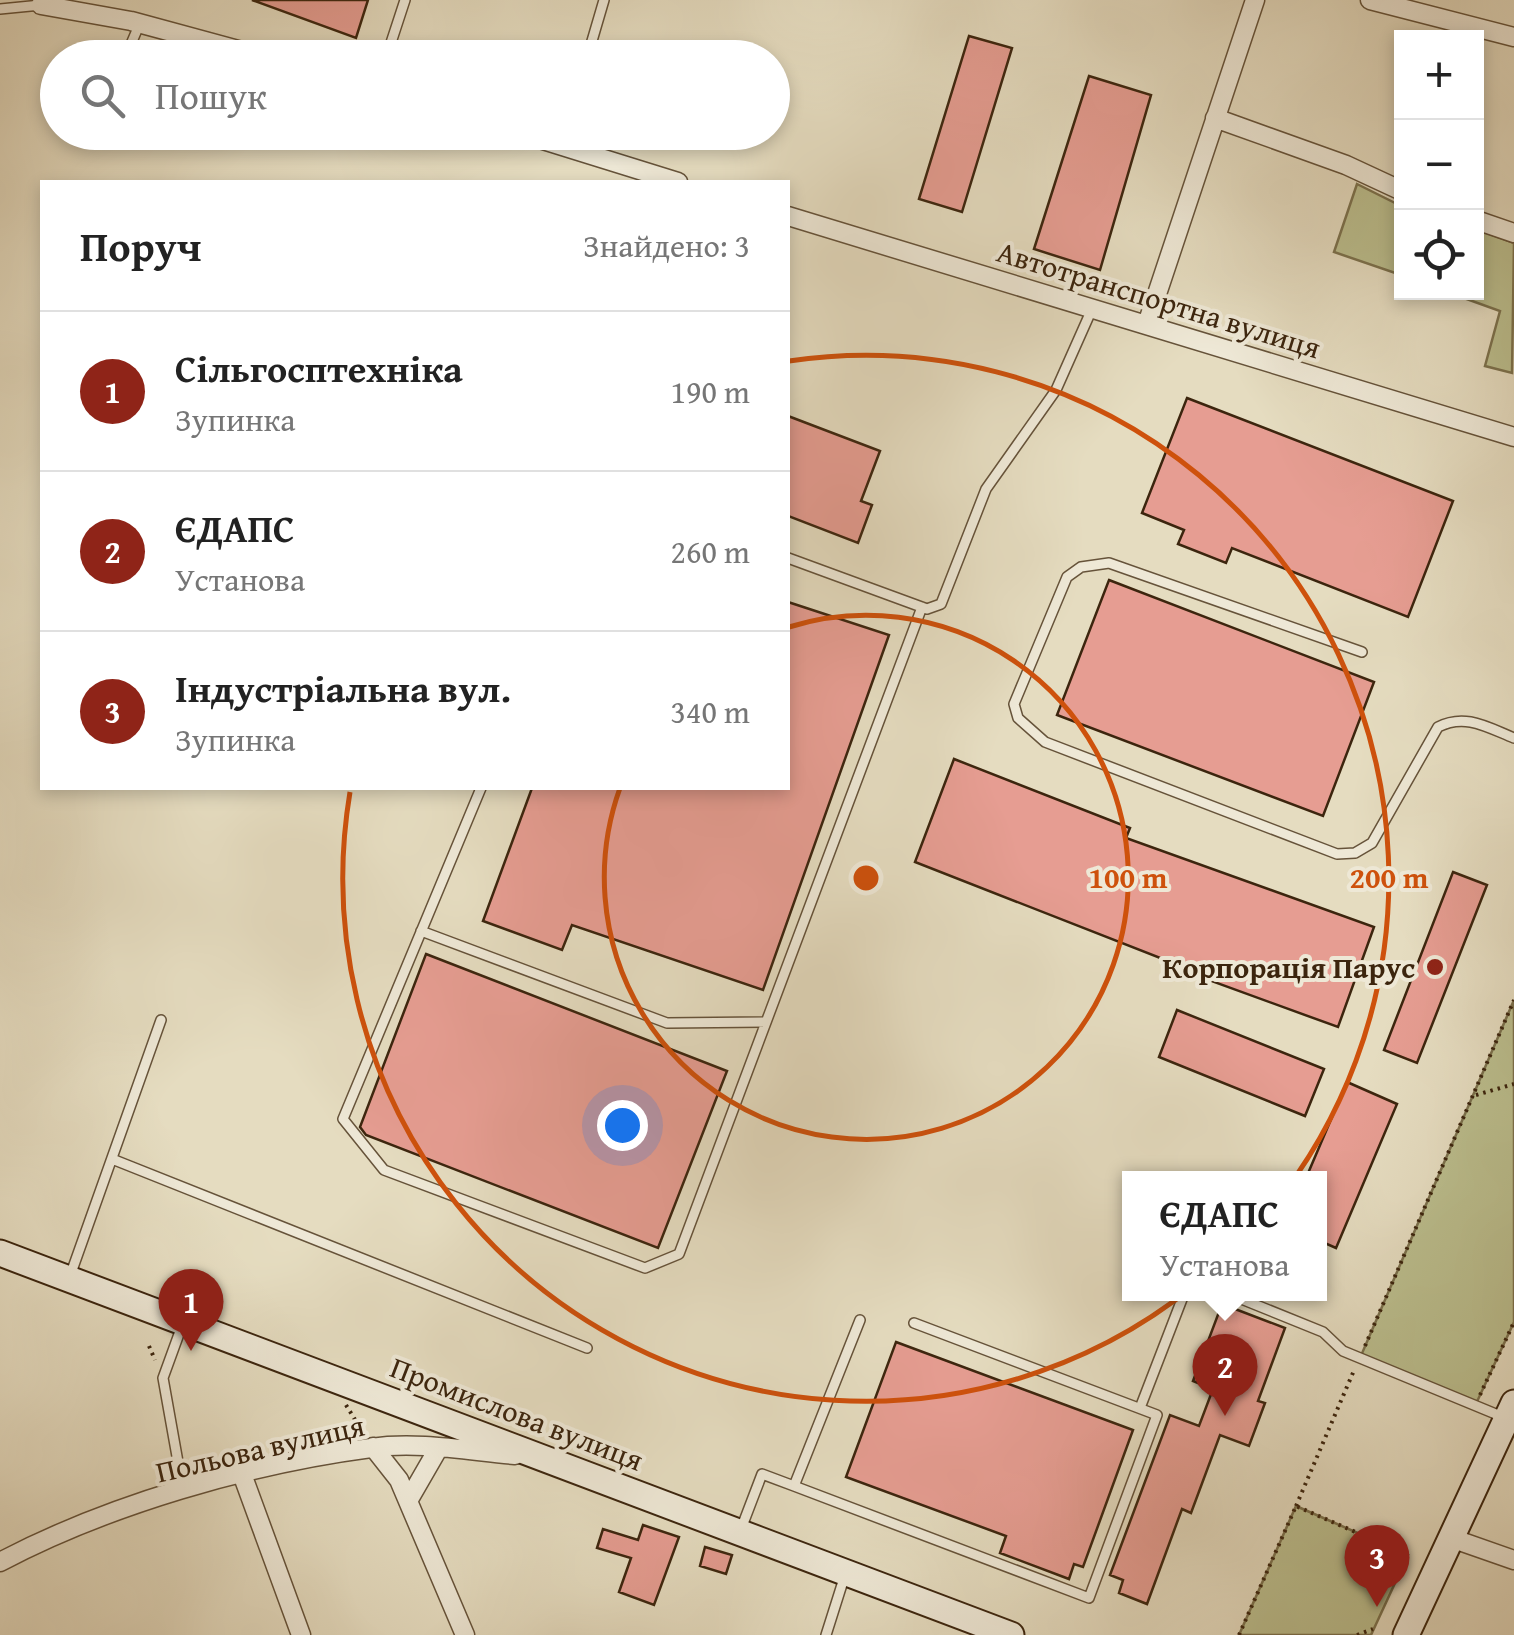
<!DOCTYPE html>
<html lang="uk">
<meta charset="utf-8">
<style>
:root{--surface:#fff;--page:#f6f6f6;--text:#222;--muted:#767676;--line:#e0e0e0;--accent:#8f2418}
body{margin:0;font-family:"Gentium Book Plus",serif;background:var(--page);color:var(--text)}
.controls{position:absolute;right:30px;top:30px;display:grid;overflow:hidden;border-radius:0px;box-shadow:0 5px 15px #0003}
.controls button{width:90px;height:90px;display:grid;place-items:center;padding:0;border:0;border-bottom:2px solid var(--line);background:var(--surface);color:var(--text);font:50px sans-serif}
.you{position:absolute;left:622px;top:1125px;width:35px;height:35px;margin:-25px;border:8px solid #fff;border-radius:50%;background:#1a73e8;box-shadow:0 0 0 15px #1a73e833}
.badge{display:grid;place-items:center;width:65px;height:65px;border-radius:50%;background:var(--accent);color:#fff;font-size:32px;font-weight:700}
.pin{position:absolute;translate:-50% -82px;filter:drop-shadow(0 2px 5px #0008)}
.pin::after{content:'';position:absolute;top:52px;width:35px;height:30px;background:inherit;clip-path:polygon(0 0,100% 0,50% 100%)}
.popup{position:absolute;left:1122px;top:1171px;width:205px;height:130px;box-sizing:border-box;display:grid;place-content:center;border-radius:0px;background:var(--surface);filter:drop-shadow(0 2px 8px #0005);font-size:32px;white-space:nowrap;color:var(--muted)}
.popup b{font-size:38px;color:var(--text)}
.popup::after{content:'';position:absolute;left:50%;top:100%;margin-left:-20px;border:20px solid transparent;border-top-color:var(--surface)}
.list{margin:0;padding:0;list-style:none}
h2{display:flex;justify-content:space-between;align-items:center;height:130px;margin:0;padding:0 40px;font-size:42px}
h2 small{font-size:32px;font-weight:400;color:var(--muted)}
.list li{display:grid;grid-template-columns:65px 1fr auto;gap:30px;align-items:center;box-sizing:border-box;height:160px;padding:0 40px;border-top:2px solid var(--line)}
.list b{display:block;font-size:38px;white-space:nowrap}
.list p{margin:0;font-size:32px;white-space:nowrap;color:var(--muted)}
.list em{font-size:32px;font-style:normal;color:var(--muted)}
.icon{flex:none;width:55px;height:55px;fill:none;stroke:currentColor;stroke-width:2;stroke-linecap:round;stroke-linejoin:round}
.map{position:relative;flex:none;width:1514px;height:1635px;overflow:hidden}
.search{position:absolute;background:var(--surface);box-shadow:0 5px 15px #0003;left:40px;top:40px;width:750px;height:110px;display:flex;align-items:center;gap:25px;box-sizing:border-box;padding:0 35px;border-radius:55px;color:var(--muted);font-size:38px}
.panel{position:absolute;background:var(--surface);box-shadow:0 5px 15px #0003;left:40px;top:180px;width:750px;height:610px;border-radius:0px}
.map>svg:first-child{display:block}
</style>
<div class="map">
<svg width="1514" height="1635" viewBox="0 0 1514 1635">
<rect width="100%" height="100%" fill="#e5dcc0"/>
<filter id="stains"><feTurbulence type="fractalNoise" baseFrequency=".002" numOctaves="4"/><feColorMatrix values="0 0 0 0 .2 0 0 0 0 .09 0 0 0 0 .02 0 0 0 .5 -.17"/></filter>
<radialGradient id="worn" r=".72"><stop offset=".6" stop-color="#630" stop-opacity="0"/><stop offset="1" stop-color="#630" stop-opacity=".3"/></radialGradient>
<!-- green -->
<path fill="#bbbe8e" stroke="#7c724e" stroke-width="2.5" d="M1357,184L1401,206V275L1334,252Z
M1477,229L1514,243L1512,373L1485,366L1500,311L1450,293L1476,292Z
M1514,1000V1322L1475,1406L1360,1358Z
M1296,1506L1408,1555L1371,1635H1239Z"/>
<!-- building -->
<path fill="#e69d92" stroke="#3c250e" stroke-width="2.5" d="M252,0H368L356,38Z
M969,36L1012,48L962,212L919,199Z
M1089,76L1151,95L1100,270L1034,249Z
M1187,398L1453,501L1408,617L1232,548L1226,563L1178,544L1184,530L1142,513Z
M788,416L880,451L861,501L872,505L858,543L788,516Z
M1109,580L1374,682L1323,816L1057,715Z
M788,602L889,635L763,990L572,925L562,950L483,921L532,788H788Z
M954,759L1130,828L1126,838L1374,927L1338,1027L1162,963L1163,959L915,862Z
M1453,872L1487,885L1417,1063L1384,1050Z
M426,954L727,1071L658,1248L366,1135L360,1127Z
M1177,1010L1324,1069L1305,1116L1159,1057Z
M1347,1082L1397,1104L1336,1248L1320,1241V1178H1306Z
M1222,1304L1285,1328L1258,1401L1265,1403L1249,1446L1220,1435L1191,1513L1182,1509L1147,1604L1119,1593L1123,1580L1110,1575L1170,1415L1199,1426L1213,1389L1193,1381Z
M896,1342L1133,1430L1083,1567L1074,1564L1069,1579L1000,1553L1006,1536L846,1477Z
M643,1525L679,1537L654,1605L619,1592L631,1558L597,1548L603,1529L638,1540Z
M705,1547L732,1555L726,1574L700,1566Z"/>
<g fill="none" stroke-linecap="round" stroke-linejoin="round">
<defs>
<path id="lane" d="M0,9L41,5
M125,58L140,23
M386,58L405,0
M587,58L604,0
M788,558L927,609L941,604L986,489L1056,390L1092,309
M1362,652L1109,563L1081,567L1067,577L1014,704L1018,718L1045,742L1337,854L1355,853L1372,843L1438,727C1465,713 1487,727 1514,738
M481,788L343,1119L384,1170L645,1268L679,1254L922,607
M421,931L667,1023L766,1022
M112,1159L587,1348
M70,1276L161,1020
M1229,1294L1323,1332L1343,1351L1503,1417
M1140,1408L1184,1294
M794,1486L1089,1598L1157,1415L914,1323
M183,1490L163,1378L183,1323
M741,1529L762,1474L794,1486L860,1320
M826,1635L845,1575"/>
<path id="street" d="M1370,0L1514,37
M41,5L131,21L268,58
M1215,118L1346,165L1402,191
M517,132L678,182
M788,216L1514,437
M1476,220L1514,233
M1147,324L1255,0
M373,1447L399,1480L465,1635
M242,1474L301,1635
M408,1501L438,1449
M1451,1538L1514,1560
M0,1562C108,1505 249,1464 371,1448C417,1441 469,1451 515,1455"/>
<path id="secondary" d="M0,1253L1011,1635
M1406,1635L1514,1403"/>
</defs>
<!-- lane casing -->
<use href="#lane" stroke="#66533a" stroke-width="12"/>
<!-- street casing -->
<use href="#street" stroke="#66533a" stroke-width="21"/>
<!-- secondary casing -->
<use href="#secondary" stroke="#3c250e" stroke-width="29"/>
<!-- path -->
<path stroke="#3c250e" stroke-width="4" stroke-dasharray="2.5 5" stroke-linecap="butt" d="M1476,1095L1514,1084
M149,1346L155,1360
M1365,1346L1514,1000
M1480,1395L1514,1322
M346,1405L362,1431
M1296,1506L1355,1368
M1239,1635L1296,1506L1408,1555
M1357,1635L1373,1629"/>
<!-- lane -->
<use href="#lane" stroke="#eee8d6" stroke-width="9"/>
<!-- street -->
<use href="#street" stroke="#eee8d6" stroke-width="18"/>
<!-- secondary -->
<use href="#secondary" stroke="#eee8d6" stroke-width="25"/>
</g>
<!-- distance rings -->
<g fill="none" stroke="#ce510c" stroke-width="5">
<path d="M789 627A262 262 0 1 1 620 788"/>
<path d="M789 361A523 523 0 1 1 350 792"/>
</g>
<!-- markers -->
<circle fill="#8f2418" stroke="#eee8d6" stroke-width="4" cx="1435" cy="967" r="10"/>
<g text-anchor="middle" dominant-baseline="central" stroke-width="8" stroke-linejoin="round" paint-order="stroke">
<!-- street labels -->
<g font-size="30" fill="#3c250e" stroke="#eee8d6">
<text transform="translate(1159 299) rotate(17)">Автотранспортна вулиця</text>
<text transform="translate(517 1413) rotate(21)">Промислова вулиця</text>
<text transform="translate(260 1448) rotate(-13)">Польова вулиця</text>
</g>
<!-- poi labels -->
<g font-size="30" font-weight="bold" fill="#3c250e" stroke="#eee8d6" text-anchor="end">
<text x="1415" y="967">Корпорація Парус</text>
</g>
</g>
<circle cx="866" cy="878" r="15" fill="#ce510c" stroke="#eee8d6" stroke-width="5"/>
<g font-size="30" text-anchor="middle" font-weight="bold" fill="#ce510c" stroke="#eee8d6" stroke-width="8" stroke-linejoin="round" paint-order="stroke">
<text x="1128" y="888">100 m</text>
<text x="1389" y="888">200 m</text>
</g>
<rect width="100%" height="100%" filter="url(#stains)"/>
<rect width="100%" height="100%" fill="url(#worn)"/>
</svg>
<div class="controls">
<button>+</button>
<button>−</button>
<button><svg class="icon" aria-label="locate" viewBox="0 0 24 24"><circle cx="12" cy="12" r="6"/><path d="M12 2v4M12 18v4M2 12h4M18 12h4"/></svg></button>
</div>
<div class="you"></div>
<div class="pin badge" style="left:191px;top:1351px">1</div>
<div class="pin badge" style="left:1225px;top:1416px">2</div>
<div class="popup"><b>ЄДАПС</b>Установа</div>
<div class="pin badge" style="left:1377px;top:1607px">3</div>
<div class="search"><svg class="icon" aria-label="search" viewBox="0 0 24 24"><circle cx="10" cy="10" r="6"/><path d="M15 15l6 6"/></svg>Пошук</div>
<section class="panel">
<h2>Поруч<small>Знайдено: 3</small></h2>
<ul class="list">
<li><span class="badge">1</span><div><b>Сільгосптехніка</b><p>Зупинка</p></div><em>190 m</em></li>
<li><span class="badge">2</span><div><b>ЄДАПС</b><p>Установа</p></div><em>260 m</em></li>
<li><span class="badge">3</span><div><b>Індустріальна вул.</b><p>Зупинка</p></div><em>340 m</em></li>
</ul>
</section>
</div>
